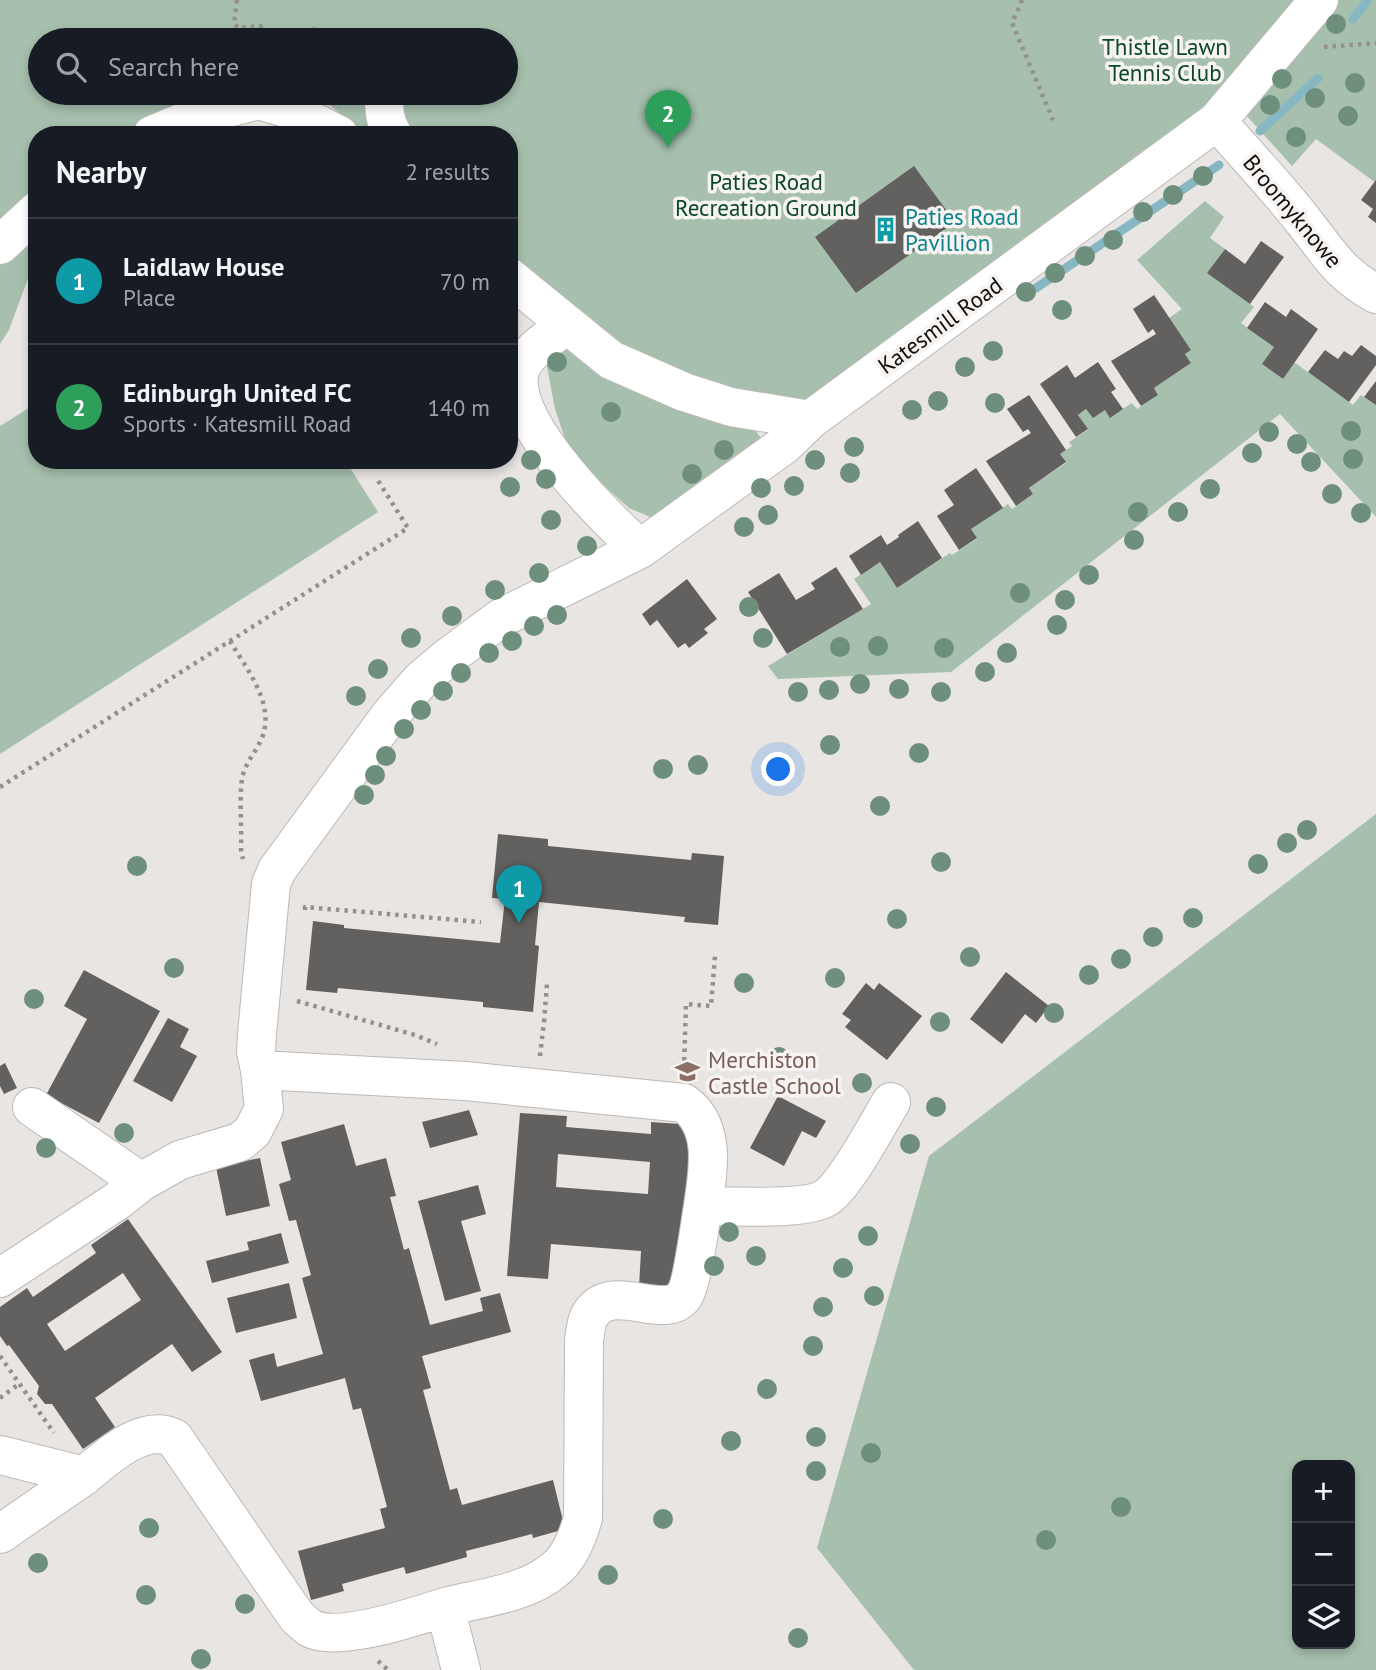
<!DOCTYPE html>
<meta charset="utf-8">
<style>
:root{--surface:#171b24;--page:#20242c;--text:#f1f3f6;--muted:#9ea1a6;--line:#363941;--accent:#b45309}
body{margin:0;font-family:"PT Sans",sans-serif;background:var(--page);color:var(--text)}
.controls{position:absolute;right:21px;bottom:21px;display:grid;overflow:hidden;border-radius:14px;box-shadow:0 4px 10px #0003}
.controls button{width:63px;height:63px;display:grid;place-items:center;padding:0;border:0;border-bottom:2px solid var(--line);background:var(--surface);color:var(--text);font:35px sans-serif}
.you{position:absolute;left:779px;top:770px;width:24px;height:24px;margin:-18px;border:5px solid #fff;border-radius:50%;background:#1a73e8;box-shadow:0 0 0 10px #1a73e833}
.badge{display:grid;place-items:center;width:46px;height:46px;border-radius:50%;background:var(--accent);color:#fff;font-size:23px;font-weight:700}
.pin{position:absolute;translate:-50% -58px;filter:drop-shadow(0 2px 4px #0008)}
.pin::after{content:'';position:absolute;top:37px;width:24px;height:21px;background:inherit;clip-path:polygon(0 0,100% 0,50% 100%)}
.list{margin:0;padding:0;list-style:none}
h2{display:flex;justify-content:space-between;align-items:center;height:91px;margin:0;padding:0 28px;font-size:30px}
h2 small{font-size:23px;font-weight:400;color:var(--muted)}
.list li{display:grid;grid-template-columns:46px 1fr auto;gap:21px;align-items:center;box-sizing:border-box;height:126px;padding:0 28px;border-top:2px solid var(--line)}
.list b{display:block;font-size:26px;white-space:nowrap}
.list p{margin:0;font-size:23px;white-space:nowrap;color:var(--muted)}
.list em{font-size:23px;font-style:normal;color:var(--muted)}
.icon{flex:none;width:38px;height:38px;fill:none;stroke:currentColor;stroke-width:2;stroke-linecap:round;stroke-linejoin:round}
.map{position:relative;flex:none;width:1376px;height:1670px;overflow:hidden}
.search{position:absolute;background:var(--surface);box-shadow:0 4px 10px #0003;left:28px;top:28px;width:490px;height:77px;display:flex;align-items:center;gap:18px;box-sizing:border-box;padding:0 24px;border-radius:38px;color:var(--muted);font-size:26px}
.panel{position:absolute;background:var(--surface);box-shadow:0 4px 10px #0003;left:28px;top:126px;width:490px;height:343px;border-radius:28px}
.map>svg:first-child{display:block}
</style>
<div class="map">
<svg width="1376" height="1670" viewBox="0 0 1376 1670">
<rect width="100%" height="100%" fill="#e8e5e3"/>
<!-- green -->
<path fill="#a6c0ad" fill-rule="evenodd" d="M0,0H1300L1226,86L1167,140L810,401L770,400L638,358L592,328L509,258V135H365L316,93H506V40H40V93H233L134,135H37V254L9,330L0,344Z
M1338,0H1376V183L1316,139L1292,166L1246,115Z
M1205,201L1224,217L1210,238L1225,249L1208,273L1254,307L1241,323L1274,347L1263,365L1283,379L1294,362L1353,405L1361,395L1376,405V517L1280,414L951,672L778,679L768,666L871,604L854,579L880,562L897,588L950,553L952,555L977,539L971,529L1008,504L1012,509L1033,494L1029,488L1066,463L1060,454L1072,446L1069,442L1088,430L1078,415L1086,409L1105,410L1110,417L1132,403L1137,409L1158,395L1154,388L1191,363L1185,354L1191,350L1169,318L1182,309L1137,260Z
M568,344L740,422L755,430L763,441L673,516L650,517L629,508L591,474L566,442L555,409L545,356Z
M37,403V460H345L378,512L0,754V426Z
M1376,814V1670H914L817,1548L929,1156ZM1297,1465H1350V1644H1297Z"/>
<g fill="none" stroke-linecap="round" stroke-linejoin="round">
<!-- stream -->
<path stroke="#88b7c4" stroke-width="9" d="M1353,19L1368,0
M1260,131L1318,78
M1036,288L1219,165"/>
</g>
<!-- building -->
<path fill="#63615f" fill-rule="evenodd" d="M914,166L955,222L856,293L815,237Z
M1376,180V223L1368,217L1373,209L1361,200Z
M1261,241L1284,257L1250,304L1207,273L1225,249L1245,264Z
M1154,295L1191,350L1185,354L1191,363L1154,388L1158,395L1141,406L1111,361L1156,334L1153,329L1148,333L1133,309Z
M1265,302L1286,317L1291,309L1318,329L1283,379L1262,364L1274,347L1247,328Z
M1361,345L1376,356V365L1349,402L1308,372L1325,350L1338,359L1344,351L1352,356Z
M1098,362L1116,389L1111,392L1123,409L1110,418L1105,410L1093,418L1086,409L1078,415L1088,429L1076,437L1040,384L1067,365L1075,378Z
M1376,381V405L1364,397Z
M1029,395L1066,450L1060,454L1066,462L1029,488L1033,494L1016,506L986,461L1031,433L1028,429L1023,432L1007,409Z
M976,468L1003,508L971,529L977,538L959,550L937,516L954,505L944,490Z
M918,521L942,558L897,588L880,562L861,575L849,556L881,535L887,545L899,537L898,535Z
M836,567L863,609L787,654L748,592L779,573L796,600L815,589L811,583Z
M687,579L717,619L704,629L708,633L689,648L685,643L678,648L657,620L650,626L642,614Z
M498,834L548,839V846L691,860L692,853L724,856L718,925L684,922L685,917L539,902L535,945L539,946L533,1012L483,1007V1002L338,988L337,993L306,990L313,921L344,925V928L500,943L505,899L492,898Z
M84,970L160,1011L99,1123L46,1095L87,1019L64,1006Z
M1006,972L1049,1006L1036,1023L1025,1014L1002,1044L970,1019Z
M866,983L874,990L879,983L922,1016L887,1060L845,1027L851,1020L842,1014Z
M168,1018L189,1029L180,1047L197,1056L172,1102L133,1081Z
M5,1063L17,1088L4,1094L0,1086V1066Z
M778,1096L826,1121L816,1138L802,1131L784,1166L750,1148Z
M469,1110L478,1135L430,1148L422,1122Z
M520,1113L567,1116L566,1127L651,1134V1122L695,1125L682,1291L639,1287L641,1251L551,1244L548,1279L507,1276ZM558,1154L650,1162L648,1194L556,1187Z
M344,1124L356,1166L386,1158L396,1196L390,1197L404,1250L409,1248L430,1325L483,1311L480,1298L500,1293L511,1332L422,1356L431,1388L423,1390L450,1490L457,1488L462,1505L553,1480L565,1529L533,1538L532,1534L466,1551L467,1557L406,1574L404,1567L342,1584L344,1591L311,1600L298,1551L385,1528L380,1509L387,1507L361,1408L353,1410L345,1378L261,1401L249,1360L274,1353L277,1367L323,1354L302,1278L311,1275L296,1220L289,1221L279,1184L291,1180L281,1142Z
M260,1158L270,1206L226,1216L216,1167Z
M478,1185L486,1214L461,1221L481,1291L445,1301L418,1201Z
M128,1219L222,1352L192,1372L172,1344L95,1398L115,1427L83,1449L52,1404H45L37,1394L39,1386L9,1345L7,1346L0,1336V1307L27,1288L33,1297L96,1253L91,1245ZM123,1273L141,1300L65,1351L47,1324Z
M281,1233L289,1263L212,1283L206,1261L249,1250L247,1242Z
M289,1283L297,1318L236,1333L227,1298Z"/>
<g fill="none" stroke-linecap="round" stroke-linejoin="round">
<defs>
<path id="minor" d="M384,93C384,108 384,122 393,135
M1217,121C1246,155 1278,188 1305,223C1331,256 1338,272 1376,294
M152,135L195,117L258,100L289,109L339,135
M0,245L37,211
M509,277L611,360L684,392L731,407L810,420
M566,326C550,337 522,354 519,375C511,425 605,517 640,549
M891,1102C877,1125 847,1183 827,1197C808,1211 730,1206 703,1206C708,1171 717,1127 684,1103L465,1081L260,1070L256,1052L257,1034L271,884L277,870L391,714L421,680L447,658L501,618L640,549L784,445L810,420L1217,121L1319,0
M32,1107L141,1182L180,1160L240,1142L252,1132L264,1109L260,1070
M0,1278L117,1201L141,1182
M0,1455L84,1476C107,1457 143,1423 174,1438L297,1617C301,1620 305,1625 310,1628C338,1643 414,1617 445,1607
M0,1534L84,1476
M461,1670L445,1607C480,1598 526,1594 554,1570C570,1558 578,1536 583,1518L584,1340C585,1334 586,1325 588,1319C607,1277 662,1322 683,1297C692,1287 700,1224 703,1206"/>
</defs>
<!-- minor casing -->
<use href="#minor" stroke="#bcb9b7" stroke-width="40"/>
<!-- path -->
<path stroke="#93908f" stroke-width="4.5" stroke-dasharray="3.5 5" stroke-linecap="butt" d="M237,0L234,24L239,28L260,26L271,40
M1022,0L1012,23L1053,120
M301,40L315,28
M1324,47L1376,43
M230,641C246,668 274,702 263,735C258,750 245,762 242,779C239,801 242,826 241,849L243,859
M0,787L408,528L377,479
M305,910V907L481,922
M297,1001L415,1035L437,1044
M544,1022L547,984
M540,1056L544,1021
M684,1069L686,1004L711,1006L715,956
M0,1356L54,1433
M0,1398L19,1384
M378,1661L388,1670"/>
<!-- minor -->
<use href="#minor" stroke="#fff" stroke-width="38"/>
</g>
<!-- trees -->
<g fill="#6e8f7b">
<circle cx="1336" cy="24" r="10"/>
<circle cx="1282" cy="79" r="10"/>
<circle cx="1355" cy="83" r="10"/>
<circle cx="1315" cy="98" r="10"/>
<circle cx="1270" cy="105" r="10"/>
<circle cx="1348" cy="116" r="10"/>
<circle cx="1296" cy="137" r="10"/>
<circle cx="1203" cy="176" r="10"/>
<circle cx="1173" cy="195" r="10"/>
<circle cx="1143" cy="212" r="10"/>
<circle cx="1113" cy="240" r="10"/>
<circle cx="1085" cy="256" r="10"/>
<circle cx="1055" cy="273" r="10"/>
<circle cx="1026" cy="292" r="10"/>
<circle cx="1062" cy="310" r="10"/>
<circle cx="993" cy="351" r="10"/>
<circle cx="557" cy="362" r="10"/>
<circle cx="965" cy="367" r="10"/>
<circle cx="938" cy="401" r="10"/>
<circle cx="995" cy="403" r="10"/>
<circle cx="912" cy="410" r="10"/>
<circle cx="611" cy="412" r="10"/>
<circle cx="1351" cy="431" r="10"/>
<circle cx="1269" cy="432" r="10"/>
<circle cx="1297" cy="444" r="10"/>
<circle cx="854" cy="447" r="10"/>
<circle cx="724" cy="450" r="10"/>
<circle cx="1252" cy="453" r="10"/>
<circle cx="1353" cy="459" r="10"/>
<circle cx="531" cy="460" r="10"/>
<circle cx="815" cy="460" r="10"/>
<circle cx="1311" cy="462" r="10"/>
<circle cx="850" cy="473" r="10"/>
<circle cx="692" cy="474" r="10"/>
<circle cx="546" cy="479" r="10"/>
<circle cx="794" cy="486" r="10"/>
<circle cx="510" cy="487" r="10"/>
<circle cx="761" cy="488" r="10"/>
<circle cx="1210" cy="489" r="10"/>
<circle cx="1332" cy="494" r="10"/>
<circle cx="1138" cy="512" r="10"/>
<circle cx="1178" cy="512" r="10"/>
<circle cx="1361" cy="513" r="10"/>
<circle cx="768" cy="515" r="10"/>
<circle cx="551" cy="520" r="10"/>
<circle cx="744" cy="527" r="10"/>
<circle cx="1134" cy="540" r="10"/>
<circle cx="587" cy="546" r="10"/>
<circle cx="539" cy="573" r="10"/>
<circle cx="1089" cy="575" r="10"/>
<circle cx="495" cy="590" r="10"/>
<circle cx="1020" cy="593" r="10"/>
<circle cx="1065" cy="600" r="10"/>
<circle cx="749" cy="607" r="10"/>
<circle cx="557" cy="615" r="10"/>
<circle cx="452" cy="616" r="10"/>
<circle cx="1057" cy="625" r="10"/>
<circle cx="534" cy="626" r="10"/>
<circle cx="411" cy="638" r="10"/>
<circle cx="763" cy="638" r="10"/>
<circle cx="512" cy="641" r="10"/>
<circle cx="878" cy="646" r="10"/>
<circle cx="840" cy="647" r="10"/>
<circle cx="944" cy="648" r="10"/>
<circle cx="489" cy="653" r="10"/>
<circle cx="1007" cy="653" r="10"/>
<circle cx="378" cy="669" r="10"/>
<circle cx="985" cy="672" r="10"/>
<circle cx="461" cy="673" r="10"/>
<circle cx="860" cy="684" r="10"/>
<circle cx="899" cy="689" r="10"/>
<circle cx="829" cy="690" r="10"/>
<circle cx="443" cy="691" r="10"/>
<circle cx="798" cy="692" r="10"/>
<circle cx="941" cy="692" r="10"/>
<circle cx="356" cy="696" r="10"/>
<circle cx="421" cy="710" r="10"/>
<circle cx="404" cy="729" r="10"/>
<circle cx="830" cy="745" r="10"/>
<circle cx="919" cy="753" r="10"/>
<circle cx="386" cy="756" r="10"/>
<circle cx="698" cy="765" r="10"/>
<circle cx="663" cy="769" r="10"/>
<circle cx="375" cy="775" r="10"/>
<circle cx="364" cy="795" r="10"/>
<circle cx="880" cy="806" r="10"/>
<circle cx="1307" cy="830" r="10"/>
<circle cx="1287" cy="843" r="10"/>
<circle cx="941" cy="862" r="10"/>
<circle cx="1258" cy="864" r="10"/>
<circle cx="137" cy="866" r="10"/>
<circle cx="1193" cy="918" r="10"/>
<circle cx="897" cy="919" r="10"/>
<circle cx="1153" cy="937" r="10"/>
<circle cx="970" cy="957" r="10"/>
<circle cx="1121" cy="959" r="10"/>
<circle cx="174" cy="968" r="10"/>
<circle cx="1089" cy="975" r="10"/>
<circle cx="835" cy="978" r="10"/>
<circle cx="744" cy="983" r="10"/>
<circle cx="34" cy="999" r="10"/>
<circle cx="1054" cy="1013" r="10"/>
<circle cx="940" cy="1022" r="10"/>
<circle cx="779" cy="1057" r="10"/>
<circle cx="862" cy="1083" r="10"/>
<circle cx="936" cy="1107" r="10"/>
<circle cx="124" cy="1133" r="10"/>
<circle cx="910" cy="1144" r="10"/>
<circle cx="46" cy="1148" r="10"/>
<circle cx="729" cy="1232" r="10"/>
<circle cx="868" cy="1236" r="10"/>
<circle cx="756" cy="1256" r="10"/>
<circle cx="714" cy="1266" r="10"/>
<circle cx="843" cy="1268" r="10"/>
<circle cx="874" cy="1296" r="10"/>
<circle cx="823" cy="1307" r="10"/>
<circle cx="813" cy="1346" r="10"/>
<circle cx="767" cy="1389" r="10"/>
<circle cx="816" cy="1437" r="10"/>
<circle cx="731" cy="1441" r="10"/>
<circle cx="871" cy="1453" r="10"/>
<circle cx="816" cy="1471" r="10"/>
<circle cx="1121" cy="1507" r="10"/>
<circle cx="663" cy="1519" r="10"/>
<circle cx="149" cy="1528" r="10"/>
<circle cx="1046" cy="1540" r="10"/>
<circle cx="38" cy="1563" r="10"/>
<circle cx="608" cy="1575" r="10"/>
<circle cx="146" cy="1595" r="10"/>
<circle cx="245" cy="1604" r="10"/>
<circle cx="798" cy="1638" r="10"/>
<circle cx="201" cy="1659" r="10"/>
</g>
<!-- icons -->
<defs>
<symbol id="building-bare" viewBox="-9 -9 18 18"><path d="M-4-6H4V6H1V3H-1V6H-4ZM-2.5-4.3h1.7v1.8h-1.7ZM.8-4.3h1.7v1.8H.8ZM-2.5-1h1.7V.8h-1.7ZM.8-1h1.7V.8H.8Z" fill="#0f9aa8" stroke="#f6f3f1" stroke-width="2.5" paint-order="stroke"/></symbol>
<symbol id="school-bare" viewBox="-9 -9 18 18"><path d="M0-5L7-2L0 1L-7-2ZM-4 1L0 2.5L4 1V4Q0 6-4 4Z" fill="#8d6e63" stroke="#f6f3f1" stroke-width="2.5" paint-order="stroke"/></symbol>
</defs>
<g fill-rule="evenodd">
<use href="#building-bare" x="868" y="212" width="35" height="35"/>
<use href="#school-bare" x="670" y="1054" width="35" height="35"/>
</g>
<g text-anchor="middle" dominant-baseline="central" stroke-width="7" stroke-linejoin="round" paint-order="stroke">
<!-- park labels -->
<g font-size="23" fill="#0a4826" stroke="#f6f3f1">
<text x="1165" y="46">Thistle Lawn<tspan x="1165" dy="26">Tennis Club</tspan></text>
<text x="766" y="181">Paties Road<tspan x="766" dy="26">Recreation Ground</tspan></text>
</g>
<!-- street labels -->
<g font-size="23" fill="#0f0e0e" stroke="#f6f3f1">
<text transform="translate(1293 211) rotate(50)">Broomyknowe</text>
<text transform="translate(940 325) rotate(-36)">Katesmill Road</text>
</g>
<!-- culture labels -->
<g font-size="23" fill="#0d838f" stroke="#f6f3f1" text-anchor="start">
<text x="905" y="216">Paties Road<tspan x="905" dy="26">Pavillion</tspan></text>
</g>
<!-- education labels -->
<g font-size="23" fill="#785e54" stroke="#f6f3f1" text-anchor="start">
<text x="708" y="1059">Merchiston<tspan x="708" dy="26">Castle School</tspan></text>
</g>
</g>
</svg>
<div class="controls">
<button>+</button>
<button>−</button>
<button><svg class="icon" aria-label="layers" viewBox="0 0 24 24"><path d="M12 4l9 5-9 5-9-5zM3 14l9 5 9-5"/></svg></button>
</div>
<div class="you"></div>
<div class="pin badge" style="left:519px;top:923px;background:#0f9aa8">1</div>
<div class="pin badge" style="left:668px;top:148px;background:#2e9e5b">2</div>
<div class="search"><svg class="icon" aria-label="search" viewBox="0 0 24 24"><circle cx="10" cy="10" r="6"/><path d="M15 15l6 6"/></svg>Search here</div>
<section class="panel">
<h2>Nearby<small>2 results</small></h2>
<ul class="list">
<li><span class="badge" style="background:#0f9aa8">1</span><div><b>Laidlaw House</b><p>Place</p></div><em>70 m</em></li>
<li><span class="badge" style="background:#2e9e5b">2</span><div><b>Edinburgh United FC</b><p>Sports · Katesmill Road</p></div><em>140 m</em></li>
</ul>
</section>
</div>
